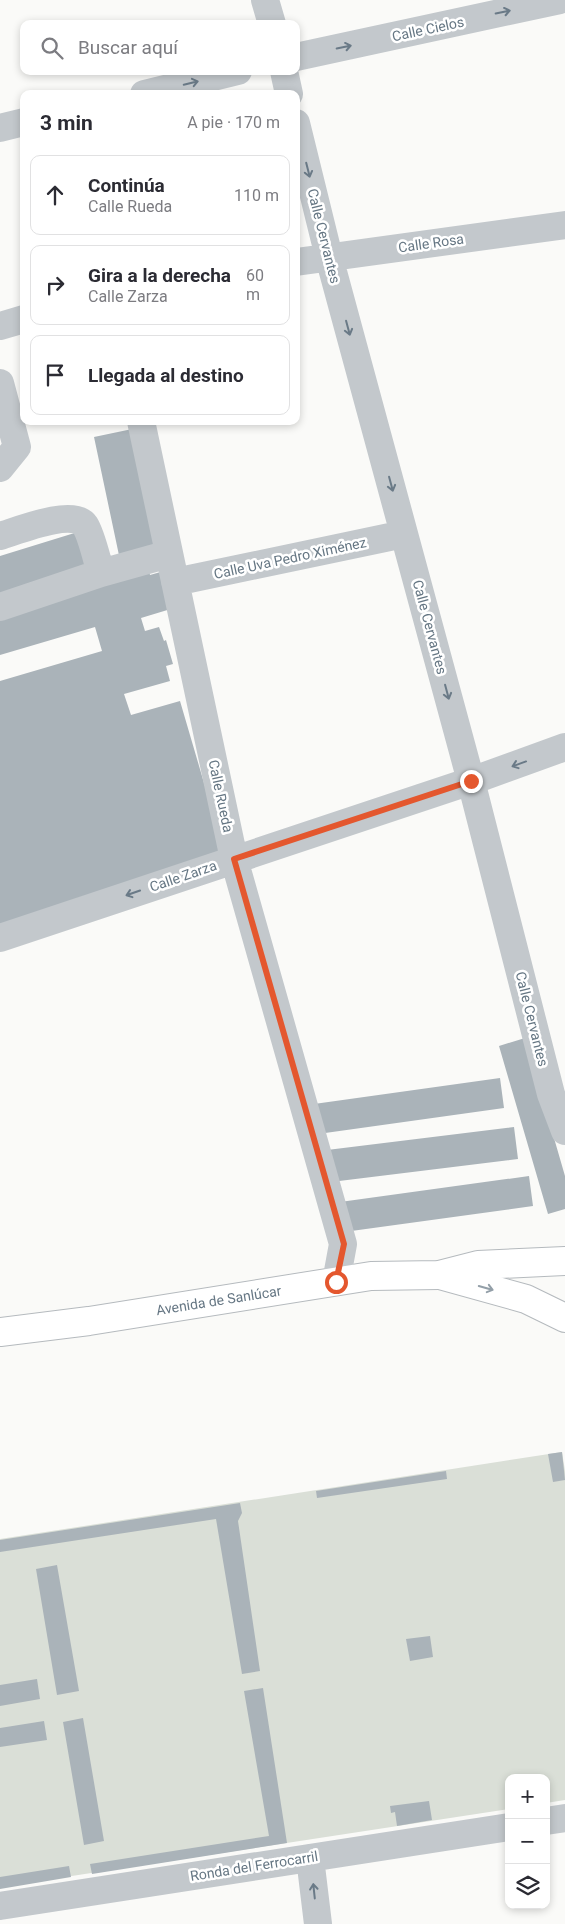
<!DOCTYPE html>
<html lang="es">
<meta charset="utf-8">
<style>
:root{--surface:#fff;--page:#f7f7f7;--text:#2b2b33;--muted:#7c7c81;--line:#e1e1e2}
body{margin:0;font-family:Roboto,sans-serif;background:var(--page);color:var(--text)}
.controls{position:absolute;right:15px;bottom:15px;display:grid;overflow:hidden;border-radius:10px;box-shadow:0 2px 8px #0003}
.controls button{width:45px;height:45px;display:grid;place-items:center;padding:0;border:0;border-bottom:1px solid var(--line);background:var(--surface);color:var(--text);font:25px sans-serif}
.stop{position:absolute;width:15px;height:15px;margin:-11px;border:4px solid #e4572e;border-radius:50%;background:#fff}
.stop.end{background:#e4572e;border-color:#fff;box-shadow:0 1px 5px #0008}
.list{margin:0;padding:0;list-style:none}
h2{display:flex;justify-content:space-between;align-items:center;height:65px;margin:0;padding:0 20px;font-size:21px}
h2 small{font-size:16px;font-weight:400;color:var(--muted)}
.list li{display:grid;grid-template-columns:32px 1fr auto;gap:15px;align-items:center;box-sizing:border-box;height:80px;margin:0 10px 10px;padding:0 10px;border:1px solid var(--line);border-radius:10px}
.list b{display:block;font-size:19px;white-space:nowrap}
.list p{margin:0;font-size:16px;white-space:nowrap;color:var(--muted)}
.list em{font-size:16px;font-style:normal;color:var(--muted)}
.icon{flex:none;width:28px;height:28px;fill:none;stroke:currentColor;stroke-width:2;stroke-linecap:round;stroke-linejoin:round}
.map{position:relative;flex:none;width:565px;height:1924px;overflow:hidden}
.search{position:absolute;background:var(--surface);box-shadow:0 2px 8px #0003;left:20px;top:20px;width:280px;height:55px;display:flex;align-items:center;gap:12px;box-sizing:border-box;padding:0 18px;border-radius:10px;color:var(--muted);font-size:19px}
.panel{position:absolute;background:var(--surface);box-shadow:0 2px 8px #0003;left:20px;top:90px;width:280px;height:335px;border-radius:10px}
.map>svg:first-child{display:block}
</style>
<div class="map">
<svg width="565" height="1924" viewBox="0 0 565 1924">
<rect width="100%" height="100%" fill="#fafaf8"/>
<!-- green -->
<path fill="#dadfd7" d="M562,1452L565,1471V1800L546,1803V1778H509V1809L0,1887V1539Z"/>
<!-- building -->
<path fill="#aab3b9" d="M137,428L164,551L120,560L94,437Z
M81,531L93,567L0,601V556Z
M149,571L150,575L164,571L174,608L141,618L145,631L159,627L164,641L166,640L173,664L166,666L170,681L124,694L131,715L180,701L226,858L0,924V681L102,651L95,627L0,655V613Z
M525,1038L565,1176V1209L548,1214L499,1046Z
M500,1078L504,1108L318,1134L314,1104Z
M514,1127L518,1159L331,1182L327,1150Z
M529,1176L533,1206L344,1232L340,1202Z
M562,1452L565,1480L553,1482L548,1454Z
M446,1471L447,1479L317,1498L316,1491Z
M240,1503L242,1513L238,1521L260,1671L242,1674L216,1519L0,1552V1540Z
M57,1565L79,1691L57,1695L36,1569Z
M430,1636L433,1657L410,1661L406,1639Z
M37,1679L40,1699L0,1706V1685Z
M263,1688L287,1843L92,1874L90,1864L269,1836L244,1691Z
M83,1718L104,1841L84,1845L63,1722Z
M44,1721L47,1740L0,1747V1728Z
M429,1801L432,1820L397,1826L395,1812L391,1813L390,1806Z
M69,1866L71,1877L0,1889V1877Z"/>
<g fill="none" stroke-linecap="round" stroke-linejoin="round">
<defs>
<g id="major">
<path d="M440,1275L526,1299L565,1318"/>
<path id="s1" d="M0,1332L89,1321L371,1276L439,1275L478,1265L565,1261"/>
</g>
</defs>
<!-- major casing -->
<use href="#major" stroke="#b5babe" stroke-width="30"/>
<!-- minor -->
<path stroke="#c3c8cc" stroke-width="28" d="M265,0L272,24
M296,57L560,0
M284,71L289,94
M144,94L238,71
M296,123L329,257L471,781L551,1094L565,1131
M0,128L24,122
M296,262L565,225
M0,326L24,319
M0,383L17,447L0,468
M141,421L234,859L343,1244L336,1282
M0,536C17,531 73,508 85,525C92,536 97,561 101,573
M175,582L404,534
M0,607L101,573L169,554
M0,938L471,781L565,747
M546,1821L565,1818
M310,1858L318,1924
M0,1906L509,1827"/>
<!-- major -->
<use href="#major" stroke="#fff" stroke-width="28"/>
</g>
<!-- one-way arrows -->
<defs><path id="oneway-shaft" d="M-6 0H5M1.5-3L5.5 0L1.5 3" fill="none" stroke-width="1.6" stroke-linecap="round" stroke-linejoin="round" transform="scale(1.25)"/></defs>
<g stroke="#6a7a87">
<use href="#oneway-shaft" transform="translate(503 12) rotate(-12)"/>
<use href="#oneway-shaft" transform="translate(344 47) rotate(-12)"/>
<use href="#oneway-shaft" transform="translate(191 83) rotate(-14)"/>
<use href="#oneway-shaft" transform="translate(308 170) rotate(76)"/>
<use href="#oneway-shaft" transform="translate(348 328) rotate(75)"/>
<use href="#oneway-shaft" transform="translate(391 484) rotate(75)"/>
<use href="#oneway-shaft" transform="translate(447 692) rotate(75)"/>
<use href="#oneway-shaft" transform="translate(519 764) rotate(160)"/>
<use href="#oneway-shaft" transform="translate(133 893) rotate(161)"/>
<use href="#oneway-shaft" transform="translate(314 1891) rotate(-96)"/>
</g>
<use stroke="#939fa8" href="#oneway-shaft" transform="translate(486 1288) rotate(16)"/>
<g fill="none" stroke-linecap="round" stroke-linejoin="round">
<!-- route -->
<path stroke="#e4572e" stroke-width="6" d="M336,1282L344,1244L234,859L471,781"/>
</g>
<g text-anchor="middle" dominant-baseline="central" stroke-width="5" stroke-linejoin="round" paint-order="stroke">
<!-- street labels -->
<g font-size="14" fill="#657683" stroke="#fff">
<text transform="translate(428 29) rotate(-12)">Calle Cielos</text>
<text transform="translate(324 236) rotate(76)">Calle Cervantes</text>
<text transform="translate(431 243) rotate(-8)">Calle Rosa</text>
<text transform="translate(290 558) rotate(-12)">Calle Uva Pedro Ximénez</text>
<text transform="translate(430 627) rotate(75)">Calle Cervantes</text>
<text transform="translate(221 796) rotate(78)">Calle Rueda</text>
<text transform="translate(183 876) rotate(-19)">Calle Zarza</text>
<text transform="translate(532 1019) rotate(76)">Calle Cervantes</text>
<text stroke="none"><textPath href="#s1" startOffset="221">Avenida de Sanlúcar</textPath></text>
<text transform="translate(254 1866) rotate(-9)">Ronda del Ferrocarril</text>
</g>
</g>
</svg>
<div class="controls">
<button>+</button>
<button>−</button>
<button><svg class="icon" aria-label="layers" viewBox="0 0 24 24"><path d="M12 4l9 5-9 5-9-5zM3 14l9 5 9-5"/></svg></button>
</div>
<div class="stop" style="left:336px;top:1282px"></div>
<div class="stop end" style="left:471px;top:781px"></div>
<div class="search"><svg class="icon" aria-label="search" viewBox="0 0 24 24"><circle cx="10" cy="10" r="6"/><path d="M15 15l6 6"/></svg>Buscar aquí</div>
<section class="panel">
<h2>3 min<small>A pie · 170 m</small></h2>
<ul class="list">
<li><svg class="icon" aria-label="ahead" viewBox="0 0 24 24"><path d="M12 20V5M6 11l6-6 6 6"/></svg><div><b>Continúa</b><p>Calle Rueda</p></div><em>110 m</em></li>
<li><svg class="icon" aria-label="right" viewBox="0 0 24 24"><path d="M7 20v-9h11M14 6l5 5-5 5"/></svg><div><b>Gira a la derecha</b><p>Calle Zarza</p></div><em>60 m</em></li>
<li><svg class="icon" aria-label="arrive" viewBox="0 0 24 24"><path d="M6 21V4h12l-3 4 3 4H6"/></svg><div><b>Llegada al destino</b></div></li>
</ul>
</section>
</div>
